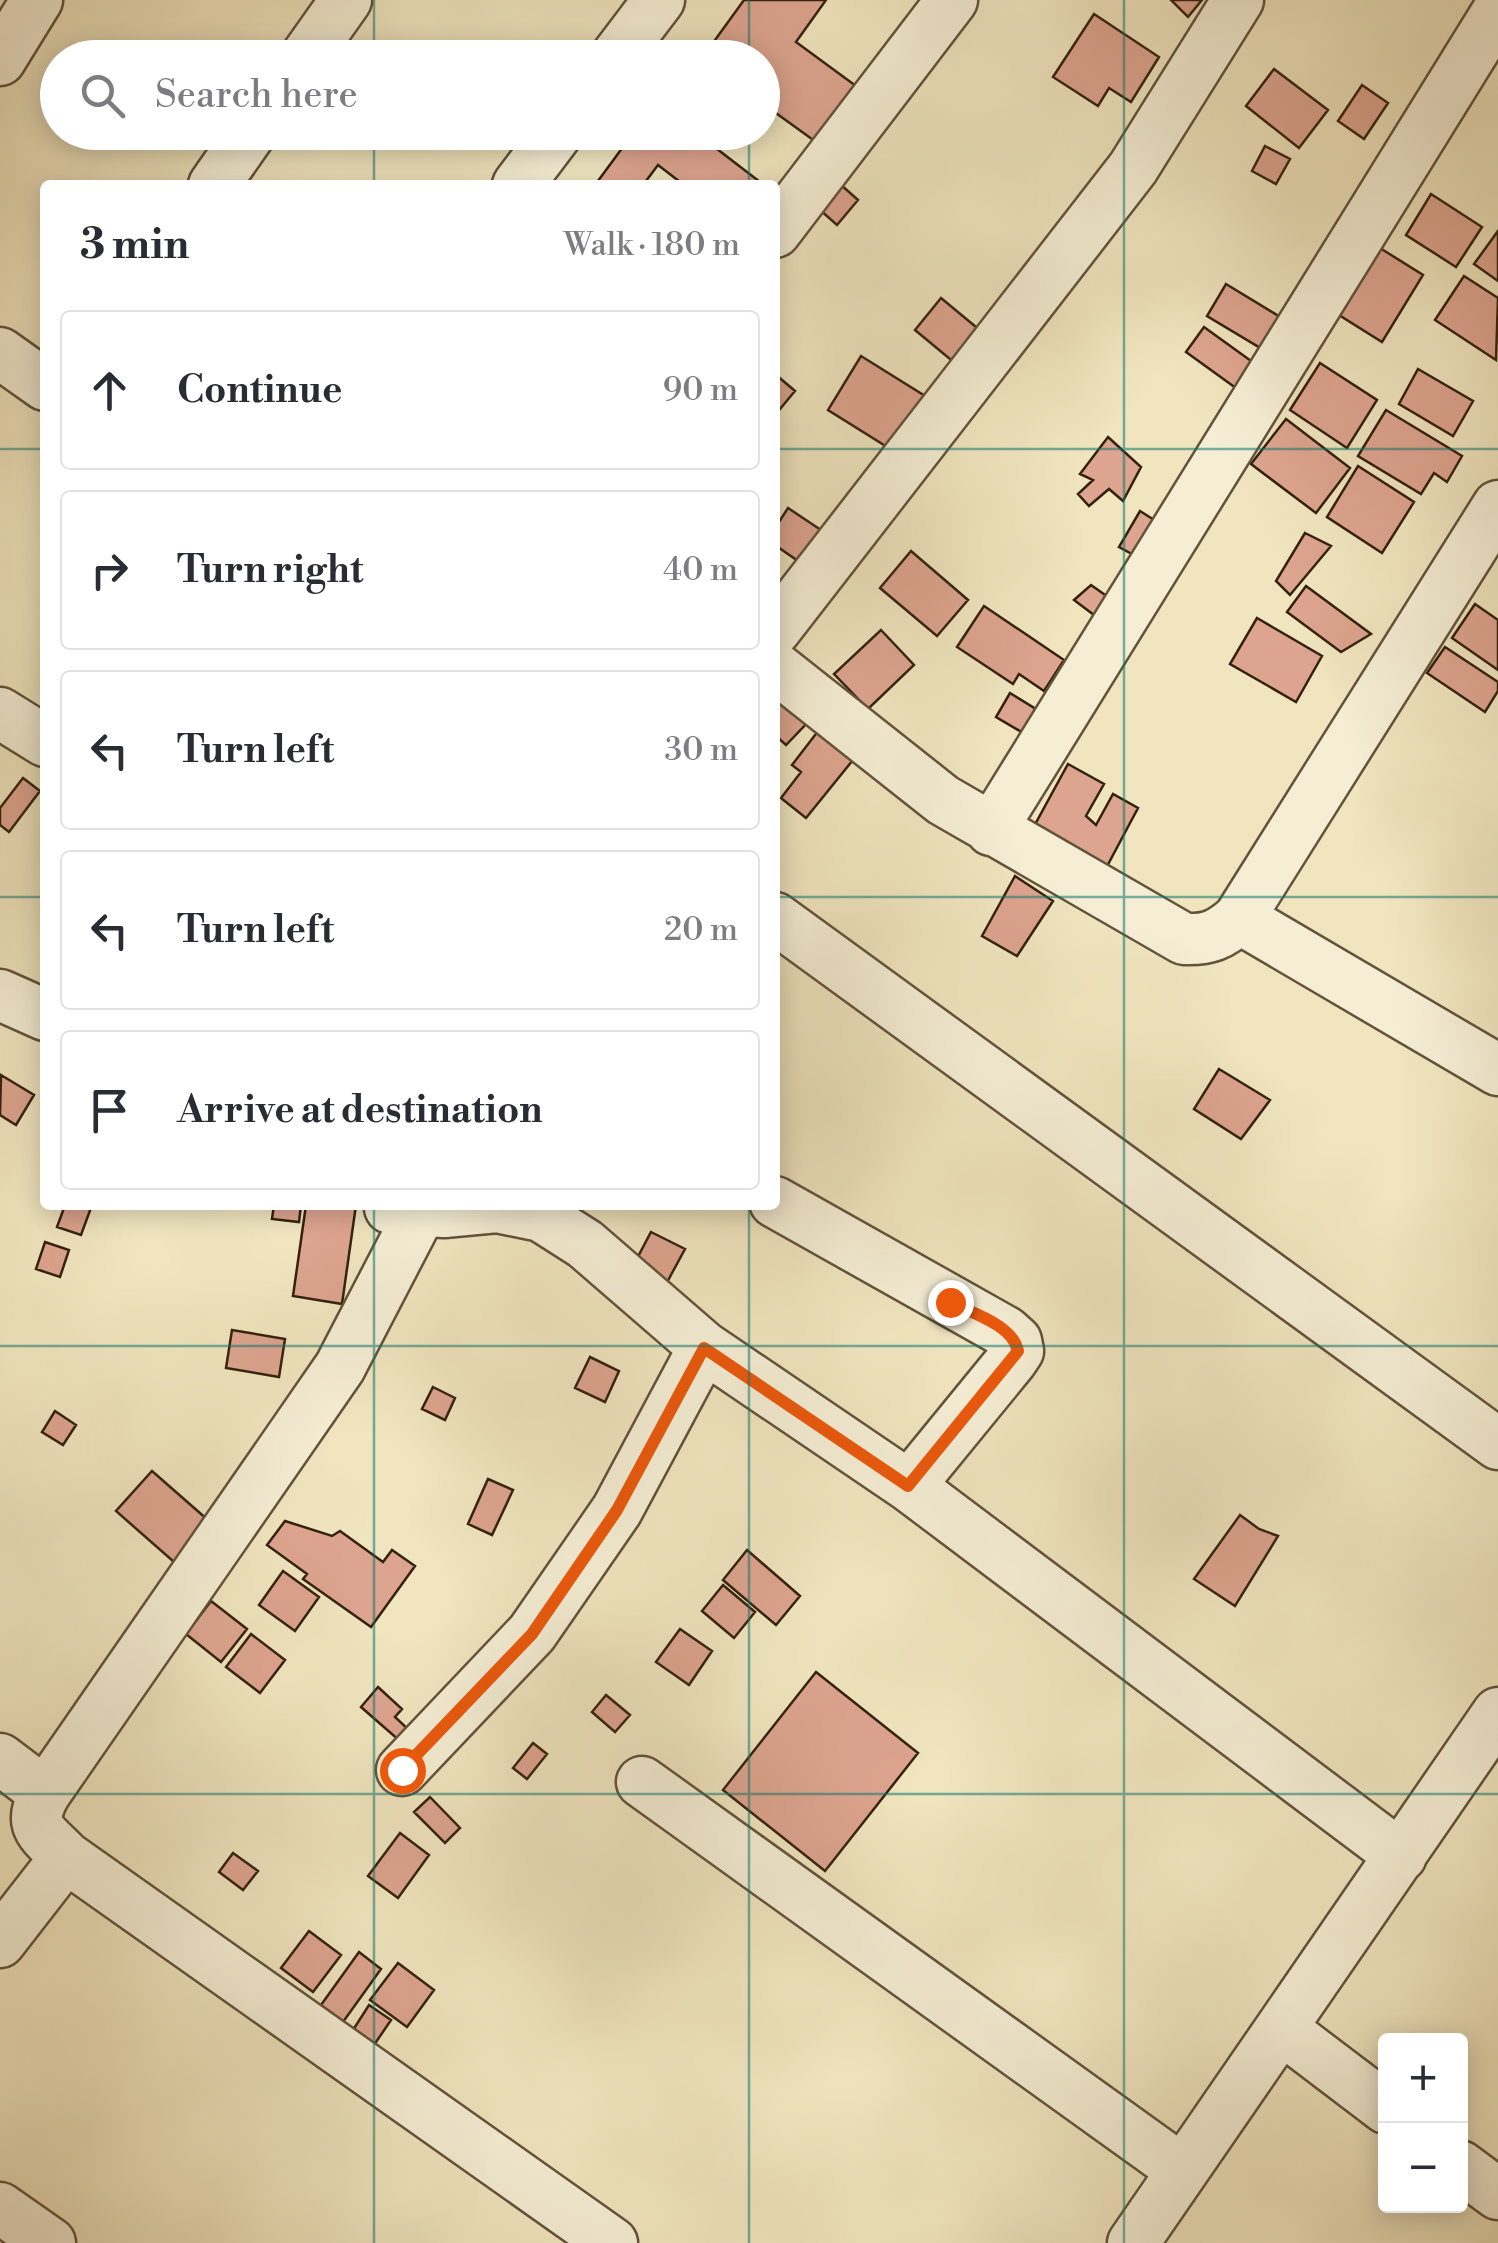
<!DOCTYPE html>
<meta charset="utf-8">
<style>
:root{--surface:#fff;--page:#f7f7f7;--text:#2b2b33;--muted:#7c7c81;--line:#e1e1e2}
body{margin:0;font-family:"Libre Bodoni",serif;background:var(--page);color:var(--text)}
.controls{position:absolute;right:30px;bottom:30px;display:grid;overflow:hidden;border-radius:10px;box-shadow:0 5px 25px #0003}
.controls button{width:90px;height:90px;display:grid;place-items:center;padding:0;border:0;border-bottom:2px solid var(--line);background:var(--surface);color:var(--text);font:50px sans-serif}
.stop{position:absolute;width:30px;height:30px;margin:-22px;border:8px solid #ea580c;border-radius:50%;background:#fff}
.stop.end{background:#ea580c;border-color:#fff;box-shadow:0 2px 10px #0008}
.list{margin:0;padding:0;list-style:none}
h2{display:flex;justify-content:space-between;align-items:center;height:130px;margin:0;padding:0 40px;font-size:42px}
h2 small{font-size:32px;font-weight:400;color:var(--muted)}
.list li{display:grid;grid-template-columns:65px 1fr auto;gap:30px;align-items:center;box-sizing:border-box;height:160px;margin:0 20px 20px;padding:0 20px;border:2px solid var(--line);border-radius:10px}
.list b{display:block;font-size:38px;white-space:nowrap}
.list em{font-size:32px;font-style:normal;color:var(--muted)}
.icon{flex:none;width:55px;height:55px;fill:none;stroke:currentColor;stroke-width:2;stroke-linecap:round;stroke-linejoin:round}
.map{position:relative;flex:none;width:1498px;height:2243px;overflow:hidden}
.search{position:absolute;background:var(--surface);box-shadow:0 5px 25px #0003;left:40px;top:40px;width:740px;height:110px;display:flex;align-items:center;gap:25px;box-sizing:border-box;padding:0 35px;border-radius:55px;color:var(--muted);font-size:38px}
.panel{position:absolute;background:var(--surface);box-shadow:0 5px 25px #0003;left:40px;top:180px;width:740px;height:1030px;border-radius:10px}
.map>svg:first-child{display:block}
</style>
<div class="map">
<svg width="1498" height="2243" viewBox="0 0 1498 2243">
<rect width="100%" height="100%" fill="#f0e5bf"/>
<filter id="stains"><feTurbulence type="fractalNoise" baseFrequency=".002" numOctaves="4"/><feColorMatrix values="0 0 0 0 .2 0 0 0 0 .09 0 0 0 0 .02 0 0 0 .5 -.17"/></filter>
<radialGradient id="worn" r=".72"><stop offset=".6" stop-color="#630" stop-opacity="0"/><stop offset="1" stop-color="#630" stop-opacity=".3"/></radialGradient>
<!-- building -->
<path fill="#dda48f" stroke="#34220f" stroke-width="2.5" d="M744,0H826L796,42L856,86L816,142L762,103V58H702Z
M1171,0H1202L1188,17Z
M1094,14L1159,57L1131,102L1109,88L1098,106L1053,77Z
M1274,69L1328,110L1299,148L1246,106Z
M1362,85L1388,103L1364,139L1338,121Z
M634,132H695L764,185H684L658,165L643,185H595Z
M1265,146L1290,159L1276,184L1252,171Z
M840,184L858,200L837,225L819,209Z
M1431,194L1482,227L1456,267L1406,235Z
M1498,231V281L1474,264Z
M1380,248L1423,275L1382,342L1339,315Z
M1464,276L1498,298L1496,360L1435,320Z
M1226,284L1290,323L1272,355L1207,316Z
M941,298L982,332L956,364L915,330Z
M1204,327L1258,366L1240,391L1186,352Z
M861,356L925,396L892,450L828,410Z
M1320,363L1377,400L1347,448L1290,410Z
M1418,369L1473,401L1453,436L1399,404Z
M775,374L795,391L775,415Z
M1386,410L1462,456L1447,482L1434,473L1421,494L1358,456Z
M1286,419L1350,468L1316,513L1251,464Z
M1108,437L1141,467L1123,501L1109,489L1089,506L1078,494L1093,480L1080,474Z
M1358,466L1414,502L1382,553L1327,517Z
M788,508L833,538L811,570L775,545V528Z
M1140,511L1167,528L1143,560L1119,547Z
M1305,533L1331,546L1290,595L1276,581Z
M911,551L968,600L937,636L880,588Z
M1091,585L1115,602L1098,618L1074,600Z
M1306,586L1371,634L1341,652L1287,612Z
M1475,604L1498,620V670L1452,638Z
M984,606L1064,660L1044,691L1019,674L1013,684L957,647Z
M1257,618L1322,656L1296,702L1230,664Z
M881,630L914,665L868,709L834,674Z
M1445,647L1498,682V691L1485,712L1427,673Z
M775,687L810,720L786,745L775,735Z
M1010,693L1044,714L1030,737L996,717Z
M822,726L857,755L806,818L781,798L801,772L792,765Z
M1068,764L1104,784L1086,816L1096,825L1113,794L1138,808L1105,870L1032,830Z
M23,778L40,791L9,832L0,825V808Z
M1015,876L1053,901L1017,956L982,936Z
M1219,1069L1270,1100L1241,1139L1194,1109Z
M1,1075L34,1095L16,1125L0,1115Z
M56,1205H92L81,1235L57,1227L64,1208Z
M274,1205H301L299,1222L272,1219Z
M306,1205H356L342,1304L293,1296Z
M651,1232L685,1249L665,1286L632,1268Z
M45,1242L69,1250L60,1277L36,1269Z
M232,1330L285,1339L279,1377L226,1368Z
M590,1357L619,1371L605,1402L575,1388Z
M433,1387L455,1398L445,1420L422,1409Z
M55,1411L76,1425L63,1445L42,1432Z
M152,1471L209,1521L174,1562L116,1511Z
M488,1479L513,1490L492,1535L468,1524Z
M1240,1515L1259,1529L1278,1536L1235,1606L1194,1579Z
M285,1521L332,1536L340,1531L383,1562L392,1550L415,1566L371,1627L303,1579L307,1574L267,1545Z
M747,1550L800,1596L776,1625L723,1580Z
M283,1571L319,1597L295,1631L259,1605Z
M723,1585L755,1612L734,1638L702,1611Z
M211,1601L247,1629L221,1662L186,1634Z
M680,1629L712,1651L689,1685L656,1662Z
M251,1634L285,1660L260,1693L226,1667Z
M816,1672L918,1753L825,1871L723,1790Z
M378,1687L402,1709L395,1717L410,1731L401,1742L361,1707Z
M606,1695L630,1715L615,1732L592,1712Z
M533,1743L547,1754L527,1779L513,1768Z
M430,1797L460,1828L445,1843L414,1812Z
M400,1833L429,1855L398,1898L368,1876Z
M233,1853L258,1871L243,1890L219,1872Z
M309,1931L341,1955L313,1992L281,1968Z
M359,1952L381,1969L343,2022L321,2005Z
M398,1963L434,1990L407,2027L370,2000Z
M369,2005L391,2020L374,2045L353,2030Z"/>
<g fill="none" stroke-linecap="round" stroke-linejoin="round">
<defs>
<path id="minor" d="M305,58L346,0
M615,58L659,0
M0,60L37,0
M214,185L251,132
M518,185L558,132
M775,232L952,0
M0,353L45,385
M775,630L1133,168L1238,0
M775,667L943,800L1184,939C1208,940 1221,935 1239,918L1498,506
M0,713L45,741
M991,830L1498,11
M775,918L1498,1444
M1239,918L1498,1070
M0,995L45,1015
M775,1202L1006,1332L1016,1341L1018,1351L1012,1360L909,1486
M390,1208L444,1212L497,1207L541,1216L585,1244L704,1347L909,1486L1401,1856
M421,1211L340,1367L45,1793C26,1827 43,1833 66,1857L612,2243
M0,1759L45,1793
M402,1770L532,1633L617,1510L704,1347
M642,1782L1182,2170
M0,1942L66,1857
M1282,2029L1386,2108
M1460,2166L1498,2194
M0,2208L50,2243
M1133,2243L1498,1713"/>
</defs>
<!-- minor casing -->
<use href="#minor" stroke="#63533b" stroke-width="55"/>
<!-- minor -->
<use href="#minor" stroke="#f5eed5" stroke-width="50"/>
</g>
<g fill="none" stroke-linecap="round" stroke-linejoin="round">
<!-- route -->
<path stroke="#ea580c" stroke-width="12" d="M402,1770L532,1634L617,1510L704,1348L908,1486L1018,1351C1013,1325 972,1313 950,1302"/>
</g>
<!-- grid -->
<path fill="none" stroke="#0f766e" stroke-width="2.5" stroke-opacity="0.55" d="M374,0V58M749,0V58M1124,0V2243M374,132V185M749,132V185M0,449H45M775,449H1498M0,897H45M775,897H1498M374,1205V2243M749,1205V2243M0,1346H1498M0,1794H1498"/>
<rect width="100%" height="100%" filter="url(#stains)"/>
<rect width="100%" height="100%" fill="url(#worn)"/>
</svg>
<div class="controls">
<button>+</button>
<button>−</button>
</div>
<div class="stop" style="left:402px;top:1770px"></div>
<div class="stop end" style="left:950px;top:1302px"></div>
<div class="search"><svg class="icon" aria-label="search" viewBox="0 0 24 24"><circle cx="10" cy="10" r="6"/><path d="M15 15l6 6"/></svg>Search here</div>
<section class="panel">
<h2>3 min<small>Walk · 180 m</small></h2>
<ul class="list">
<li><svg class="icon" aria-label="ahead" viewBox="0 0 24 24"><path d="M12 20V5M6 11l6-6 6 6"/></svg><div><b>Continue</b></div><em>90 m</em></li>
<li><svg class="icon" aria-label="right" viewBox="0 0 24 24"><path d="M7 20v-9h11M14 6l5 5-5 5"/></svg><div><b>Turn right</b></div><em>40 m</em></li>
<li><svg class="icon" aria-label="left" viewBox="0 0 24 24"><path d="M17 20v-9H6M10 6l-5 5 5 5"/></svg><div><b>Turn left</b></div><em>30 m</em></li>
<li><svg class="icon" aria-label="left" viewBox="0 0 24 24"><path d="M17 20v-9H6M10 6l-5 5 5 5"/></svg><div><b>Turn left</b></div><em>20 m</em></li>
<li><svg class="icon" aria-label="arrive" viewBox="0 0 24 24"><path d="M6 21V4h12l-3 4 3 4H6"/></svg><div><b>Arrive at destination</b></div></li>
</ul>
</section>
</div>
